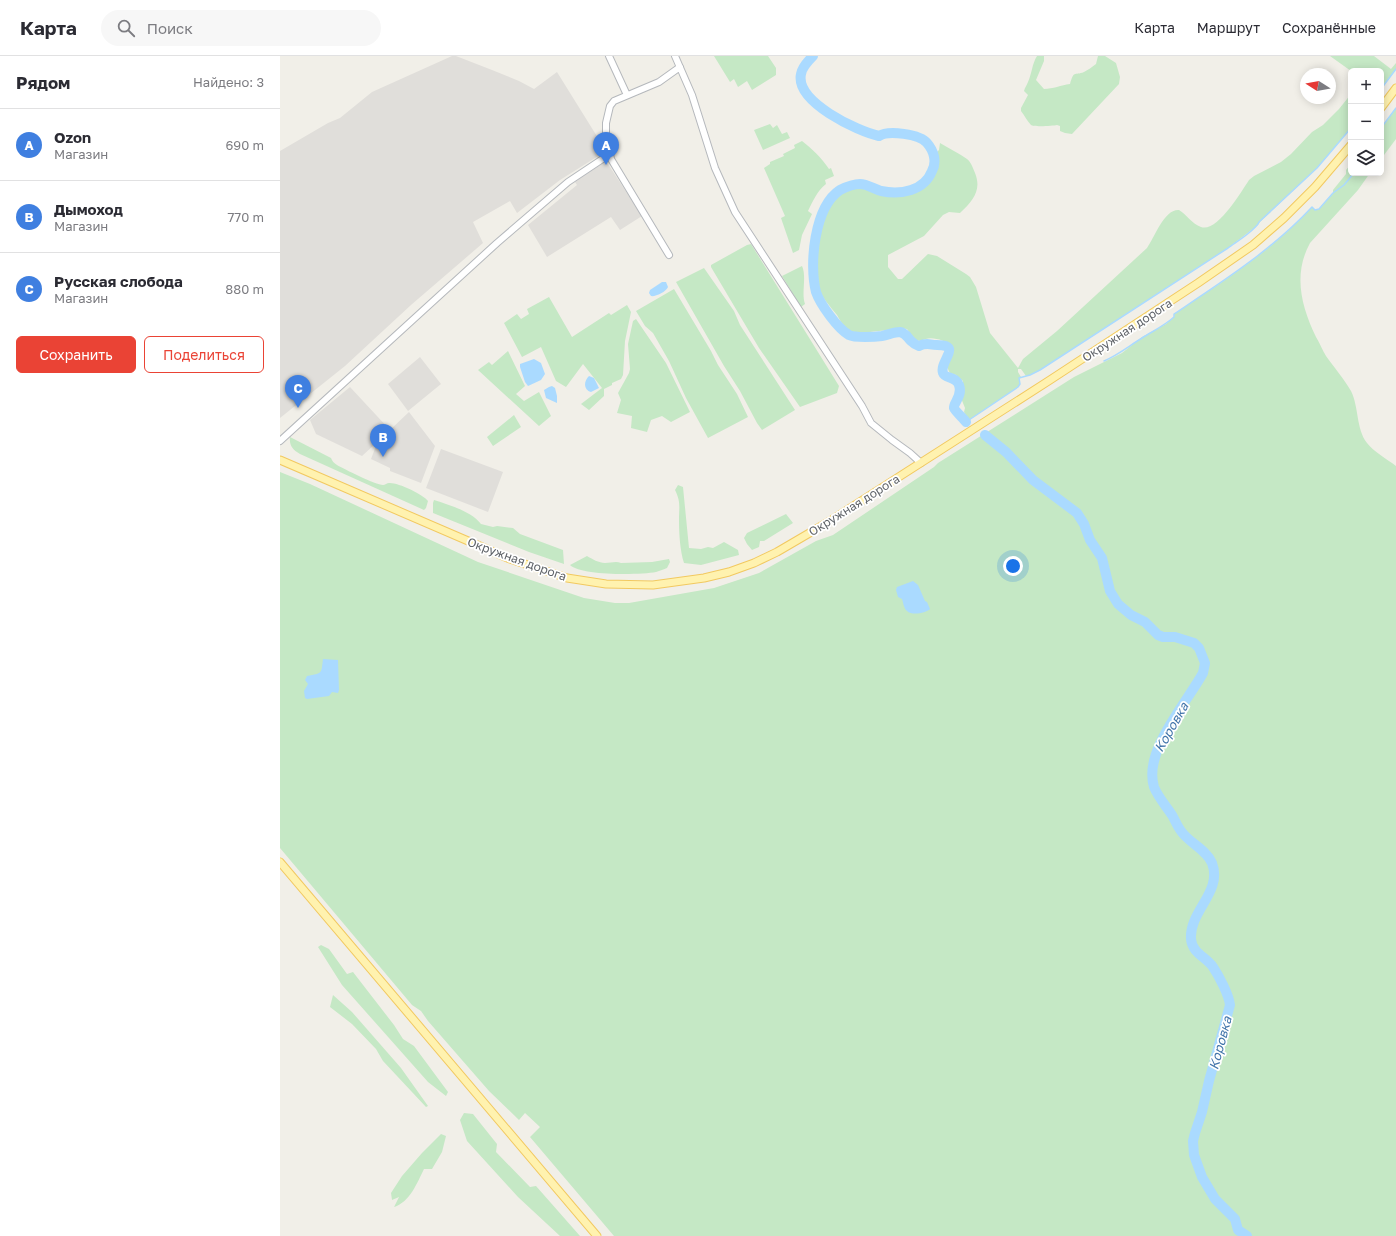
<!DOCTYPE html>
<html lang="ru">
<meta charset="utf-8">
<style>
:root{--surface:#fff;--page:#f7f7f7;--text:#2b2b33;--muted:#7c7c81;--line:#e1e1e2;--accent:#ea4335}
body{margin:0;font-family:"Golos Text",sans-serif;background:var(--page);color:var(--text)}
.controls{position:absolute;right:12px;top:12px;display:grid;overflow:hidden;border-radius:6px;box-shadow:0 2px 10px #0003}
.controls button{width:36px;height:36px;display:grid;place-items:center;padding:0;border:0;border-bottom:1px solid var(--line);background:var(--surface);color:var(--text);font:20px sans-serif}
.compass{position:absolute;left:1020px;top:12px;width:36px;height:36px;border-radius:50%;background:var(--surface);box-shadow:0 2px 10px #0003;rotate:281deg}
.you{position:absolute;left:733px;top:510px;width:14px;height:14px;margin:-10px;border:3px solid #fff;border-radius:50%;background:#1a73e8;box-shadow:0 0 0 6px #1a73e833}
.badge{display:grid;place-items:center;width:26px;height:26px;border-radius:50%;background:var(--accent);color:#fff;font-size:13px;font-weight:700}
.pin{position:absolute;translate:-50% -33px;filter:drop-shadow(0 1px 2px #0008)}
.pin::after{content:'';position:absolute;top:21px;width:14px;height:12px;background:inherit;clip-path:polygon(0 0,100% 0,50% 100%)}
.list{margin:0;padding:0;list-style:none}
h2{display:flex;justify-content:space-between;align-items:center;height:52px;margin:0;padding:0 16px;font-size:17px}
h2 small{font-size:13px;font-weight:400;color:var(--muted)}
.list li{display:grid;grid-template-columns:26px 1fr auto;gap:12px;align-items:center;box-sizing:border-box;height:72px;padding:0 16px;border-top:1px solid var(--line)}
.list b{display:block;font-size:15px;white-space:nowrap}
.list p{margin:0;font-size:13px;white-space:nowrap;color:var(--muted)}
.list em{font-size:13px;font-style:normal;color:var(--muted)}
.actions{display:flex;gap:8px;padding:12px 16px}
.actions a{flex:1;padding:9px 0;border:1px solid var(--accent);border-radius:6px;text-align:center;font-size:14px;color:var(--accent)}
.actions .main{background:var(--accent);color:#fff}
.icon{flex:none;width:22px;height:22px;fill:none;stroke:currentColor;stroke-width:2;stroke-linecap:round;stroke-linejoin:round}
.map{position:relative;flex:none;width:1116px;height:1180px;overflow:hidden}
header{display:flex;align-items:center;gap:24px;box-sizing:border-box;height:56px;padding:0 20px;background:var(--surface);border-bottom:1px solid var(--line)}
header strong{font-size:19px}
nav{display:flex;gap:22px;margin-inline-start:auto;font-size:14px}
.search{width:280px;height:36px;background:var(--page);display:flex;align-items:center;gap:10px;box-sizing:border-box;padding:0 14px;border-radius:22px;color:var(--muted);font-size:15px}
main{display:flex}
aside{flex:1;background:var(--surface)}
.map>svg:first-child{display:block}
</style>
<header>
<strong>Карта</strong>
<div class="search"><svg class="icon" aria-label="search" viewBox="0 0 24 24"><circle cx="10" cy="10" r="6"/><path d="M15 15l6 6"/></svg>Поиск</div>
<nav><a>Карта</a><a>Маршрут</a><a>Сохранённые</a></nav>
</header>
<main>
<aside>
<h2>Рядом<small>Найдено: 3</small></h2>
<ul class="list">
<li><span class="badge" style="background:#3f7fe0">A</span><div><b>Ozon</b><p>Магазин</p></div><em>690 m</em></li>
<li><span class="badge" style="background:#3f7fe0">B</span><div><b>Дымоход</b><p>Магазин</p></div><em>770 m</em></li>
<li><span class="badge" style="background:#3f7fe0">C</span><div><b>Русская слобода</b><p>Магазин</p></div><em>880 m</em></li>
</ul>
<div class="actions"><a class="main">Сохранить</a><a>Поделиться</a></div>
</aside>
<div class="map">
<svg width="1116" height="1180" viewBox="0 0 1116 1180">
<rect width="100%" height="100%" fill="#f1efe8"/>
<!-- industrial -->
<path fill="#e0deda" d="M172,0H176L212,14L239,25L254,33L277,16L323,90V97L280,124L237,157L230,145L193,166L203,187L131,249L65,310L0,362V95L48,67L60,62L92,36Z
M326,105L362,160L340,174L331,161L267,201L248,169L297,129L295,126Z
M140,301L161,328L128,355L108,328Z
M70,331L110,374L129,356L155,390L141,427L110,415V412L91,403L96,390L94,389L82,400L36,378L30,364Z
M161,393L223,416L208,456L146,432Z"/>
<!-- green -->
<path fill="#c5e8c5" d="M434,0H488L496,12V19L472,34L467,25L458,31L454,23L450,26Z
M757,0H764V5L756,24L764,33C773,33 781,29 790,28C794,14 794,20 804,16C808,14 812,11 816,8L818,0H825L836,7L840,21L839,28L792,78L785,77L780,75V70L777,69C773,70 753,71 751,69C747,65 745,60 741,55V52L748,39L744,35C745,31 747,29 748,26C752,17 752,8 757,0Z
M1050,0H1094L1111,13L1116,7V13L1101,33V15H1071Z
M1071,38V72L1037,112L980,166L978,169L948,192L760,314L750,319L746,320L741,313H738V316L741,321L739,322L740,328L738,331L686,366L684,362L686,359L684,356L685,352L681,342L683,325L676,319L670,317C665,309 668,304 673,296L672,290C664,284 650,279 641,285L635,284L627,273C613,271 576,281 568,274C563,270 560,264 557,259C550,250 542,242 538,231C535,223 536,213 537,204C538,181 544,143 569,132C581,127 586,133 597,136C616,142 637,141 650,125C659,113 659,110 656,97L659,94L660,87C668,92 679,97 687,103C691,106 693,112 695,117C702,134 693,145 680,157L669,156L663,159L644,180L608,199V211L618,223H622L648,198L657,200L686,218L690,221L696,231L710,277L738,312L743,303L777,275L867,192C875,181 884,153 899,154C907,159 912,168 921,171C937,177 961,136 969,124L974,120L1001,106L1011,98L1032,76L1043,69L1059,53Z
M1116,52V83L1101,103V72Z
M490,68L493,72L497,69L502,78L507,76L510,82L483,94L474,74Z
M522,85C532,93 541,101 549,113L551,112L554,120L545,124L546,128C537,135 533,145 528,155L532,158L522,179L519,194L513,197L501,162L505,160L484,112L490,108V106L504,100L503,98L515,92L514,89Z
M1071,108V117H1090L1078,134L1030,187C1013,218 1021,250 1036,281C1040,287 1042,294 1046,300C1054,311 1064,323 1071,335C1079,351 1076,373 1087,387C1093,395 1108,404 1116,410V1180H334L250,1081L260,1071L245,1057L239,1064L209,1035L148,965L141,955L132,949L0,792V416L30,428L198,506L304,542L335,547H349L434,532L479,517L536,485L553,479L654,411L658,407L794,321L842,297L862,281L886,268L894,261V258C942,226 992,195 1032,151L1035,154L1039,153L1053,137V134L1066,118V114Z
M471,188L559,330L557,337L520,351L479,292L431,211V209L467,189Z
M522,210C527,221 521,237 525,248L521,251L502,220Z
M424,212L454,255L460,269L515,354L482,374L477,367L460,335L444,310L396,226Z
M394,233L431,295L438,309L457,338L468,361L428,382L406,342L389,305L373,277L365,270L356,255Z
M269,241L292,281L329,257L331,259L347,249L351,256L345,285L343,319L341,323L332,327V329L324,333V340L309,354L301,348L322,332L303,308L286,331L276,325L261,291L242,301L224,267L237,258L241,263L249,258L247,253Z
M356,263L386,307L410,356L391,366L382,360L371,364L367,376L351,372L352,360L337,357L341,344L338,337L349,317L350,313L348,288L353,265Z
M228,295L245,330L236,338L244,345L259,336L271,360L259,370L198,314L209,306L212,309Z
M234,359L241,371L213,390L207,381Z
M10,381L51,402C52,405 54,407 57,409C64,413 96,429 103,429C105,429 107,427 109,427C117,426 143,438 148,445L146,452L144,454L20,398C13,394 9,390 10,381Z
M398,429L403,431L409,492L421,493L428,491L433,492L444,486L458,494L459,499L421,509L404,507C400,495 399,477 399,464C399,451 401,446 395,434Z
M154,444C169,449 191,455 201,468L213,471L217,470L233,472L240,478L283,494L284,508L249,496L153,457V447Z
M506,458L513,467L484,485H480L479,491L472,494L467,488L464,482L467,477Z
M307,500C312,503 319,507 325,507C331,507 336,505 341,507L372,506L389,503L390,506L387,512C384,513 380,515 376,516C360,519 301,520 290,509Z
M41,889L49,893L67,918L73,916L114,969L123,983L134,990L168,1036L166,1040L148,1026L62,929L38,891Z
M53,939L72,956L121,1012L148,1050L146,1051L103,1005L96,993L72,968L50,951Z
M184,1057L193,1058L217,1088L216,1096L250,1131L256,1130L300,1180H280L238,1141L187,1085L180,1064Z
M161,1078L166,1080L162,1096L152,1113H144C137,1127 130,1146 114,1151L119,1141L112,1144L111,1137L122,1120L142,1097Z"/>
<!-- water -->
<path fill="#aadaff" d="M382,226H386L388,231C386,236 375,241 371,240L369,237L370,234Z
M254,303L261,307L265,318L261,324L248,330L245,326L240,311V308Z
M309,320L314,322L319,332L311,336C304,334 303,326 309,320Z
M269,331L272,330L275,332L277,340V347L266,342L264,334Z
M633,525L638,529L645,545L647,546L650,553C646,557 632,560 627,555C624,553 623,546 622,543L618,541L616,534L617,531Z
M43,603L58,604L59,634L58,637L52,636L49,640L27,643L25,642L24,635L28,628L25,624L27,620C43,617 41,618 43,603Z"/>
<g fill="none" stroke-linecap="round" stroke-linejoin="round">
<!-- stream -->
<path stroke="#aadaff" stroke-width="1.5" d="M1101,33L1116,13
M1101,72L1116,52
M824,305C838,299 849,290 862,282C873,275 884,270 894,261V258C942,226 992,194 1032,151L1035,154L1039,153L1053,137L1064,129L1074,117
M686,366L738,331L740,328L739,322L750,319L760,314L948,192C956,186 976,174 979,166L1037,112L1071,72"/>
<!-- river -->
<path stroke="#aadaff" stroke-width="10" d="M533,0C529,4 522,11 521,18C515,46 577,75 599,80C608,74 640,78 647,87C654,95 657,106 652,115C644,135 621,139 601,135C594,133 587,128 580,128C573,128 566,131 560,134C534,151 529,209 536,236C540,248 558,273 569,279C575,282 595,281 602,280C608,279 614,276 620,276C626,277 627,281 631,285C633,287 636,289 639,290C647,286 649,289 657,289C683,289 659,305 663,317C665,323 676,320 679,329C683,340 673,347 674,352C675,355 684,363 686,366
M705,379L726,396L753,424L797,457L804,468L810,484L822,502L830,535L838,548L851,559L865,566L878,579L883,581H895L914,587L919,592L925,607L923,617C906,648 863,695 874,731C878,741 886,750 892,759C895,764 897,770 901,775C909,787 926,793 932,807C943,836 909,855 911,883C912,897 926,901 933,911C939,920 949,939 950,949L929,1025L922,1056L915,1077L913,1085L914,1099L922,1121L935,1143L955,1163L958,1174L967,1180"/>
<defs>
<path id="minor" d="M329,0L347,39
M395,0L412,39L435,112L455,156L582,350L591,367L612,384L630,397L641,407
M389,199L331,103L326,77V67L330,50L334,45L379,26L400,11
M0,385L217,187L288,126L330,98"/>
<path id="major" d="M1101,52L1116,32
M0,404L230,503L287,522L326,528L373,529L424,522L449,516L474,507L497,496L550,465L770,324L918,227L973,189L1004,162L1035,131L1071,89
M0,806L317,1180"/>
</defs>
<!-- minor casing -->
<use href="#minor" stroke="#b5b8bc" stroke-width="8"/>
<!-- major casing -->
<use href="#major" stroke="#f2c960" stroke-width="9"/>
<!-- minor -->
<use href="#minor" stroke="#fff" stroke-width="6"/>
<!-- major -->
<use href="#major" stroke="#fff2af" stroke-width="7"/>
</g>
<g text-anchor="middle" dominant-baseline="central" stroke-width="3.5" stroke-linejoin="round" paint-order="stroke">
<!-- street labels -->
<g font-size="12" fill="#5f6368" stroke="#fff">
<text transform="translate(847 274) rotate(-33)">Окружная дорога</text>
<text transform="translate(574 449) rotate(-32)">Окружная дорога</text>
<text transform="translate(237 503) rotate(20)">Окружная дорога</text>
</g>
<!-- water labels -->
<g font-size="13" font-style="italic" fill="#4174aa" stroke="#fff">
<text transform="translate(891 671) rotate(-60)">Коровка</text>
<text transform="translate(940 987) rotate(-75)">Коровка</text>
</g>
</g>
</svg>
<div class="controls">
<button>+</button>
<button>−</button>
<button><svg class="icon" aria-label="layers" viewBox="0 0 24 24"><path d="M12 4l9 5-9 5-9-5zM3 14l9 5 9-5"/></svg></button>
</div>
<svg class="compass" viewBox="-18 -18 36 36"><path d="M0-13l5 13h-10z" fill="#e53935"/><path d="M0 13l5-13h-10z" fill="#7c7c81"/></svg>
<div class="you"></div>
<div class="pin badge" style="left:326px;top:109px;background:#3f7fe0">A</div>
<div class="pin badge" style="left:103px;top:401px;background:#3f7fe0">B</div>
<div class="pin badge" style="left:18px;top:352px;background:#3f7fe0">C</div>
</div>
</main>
